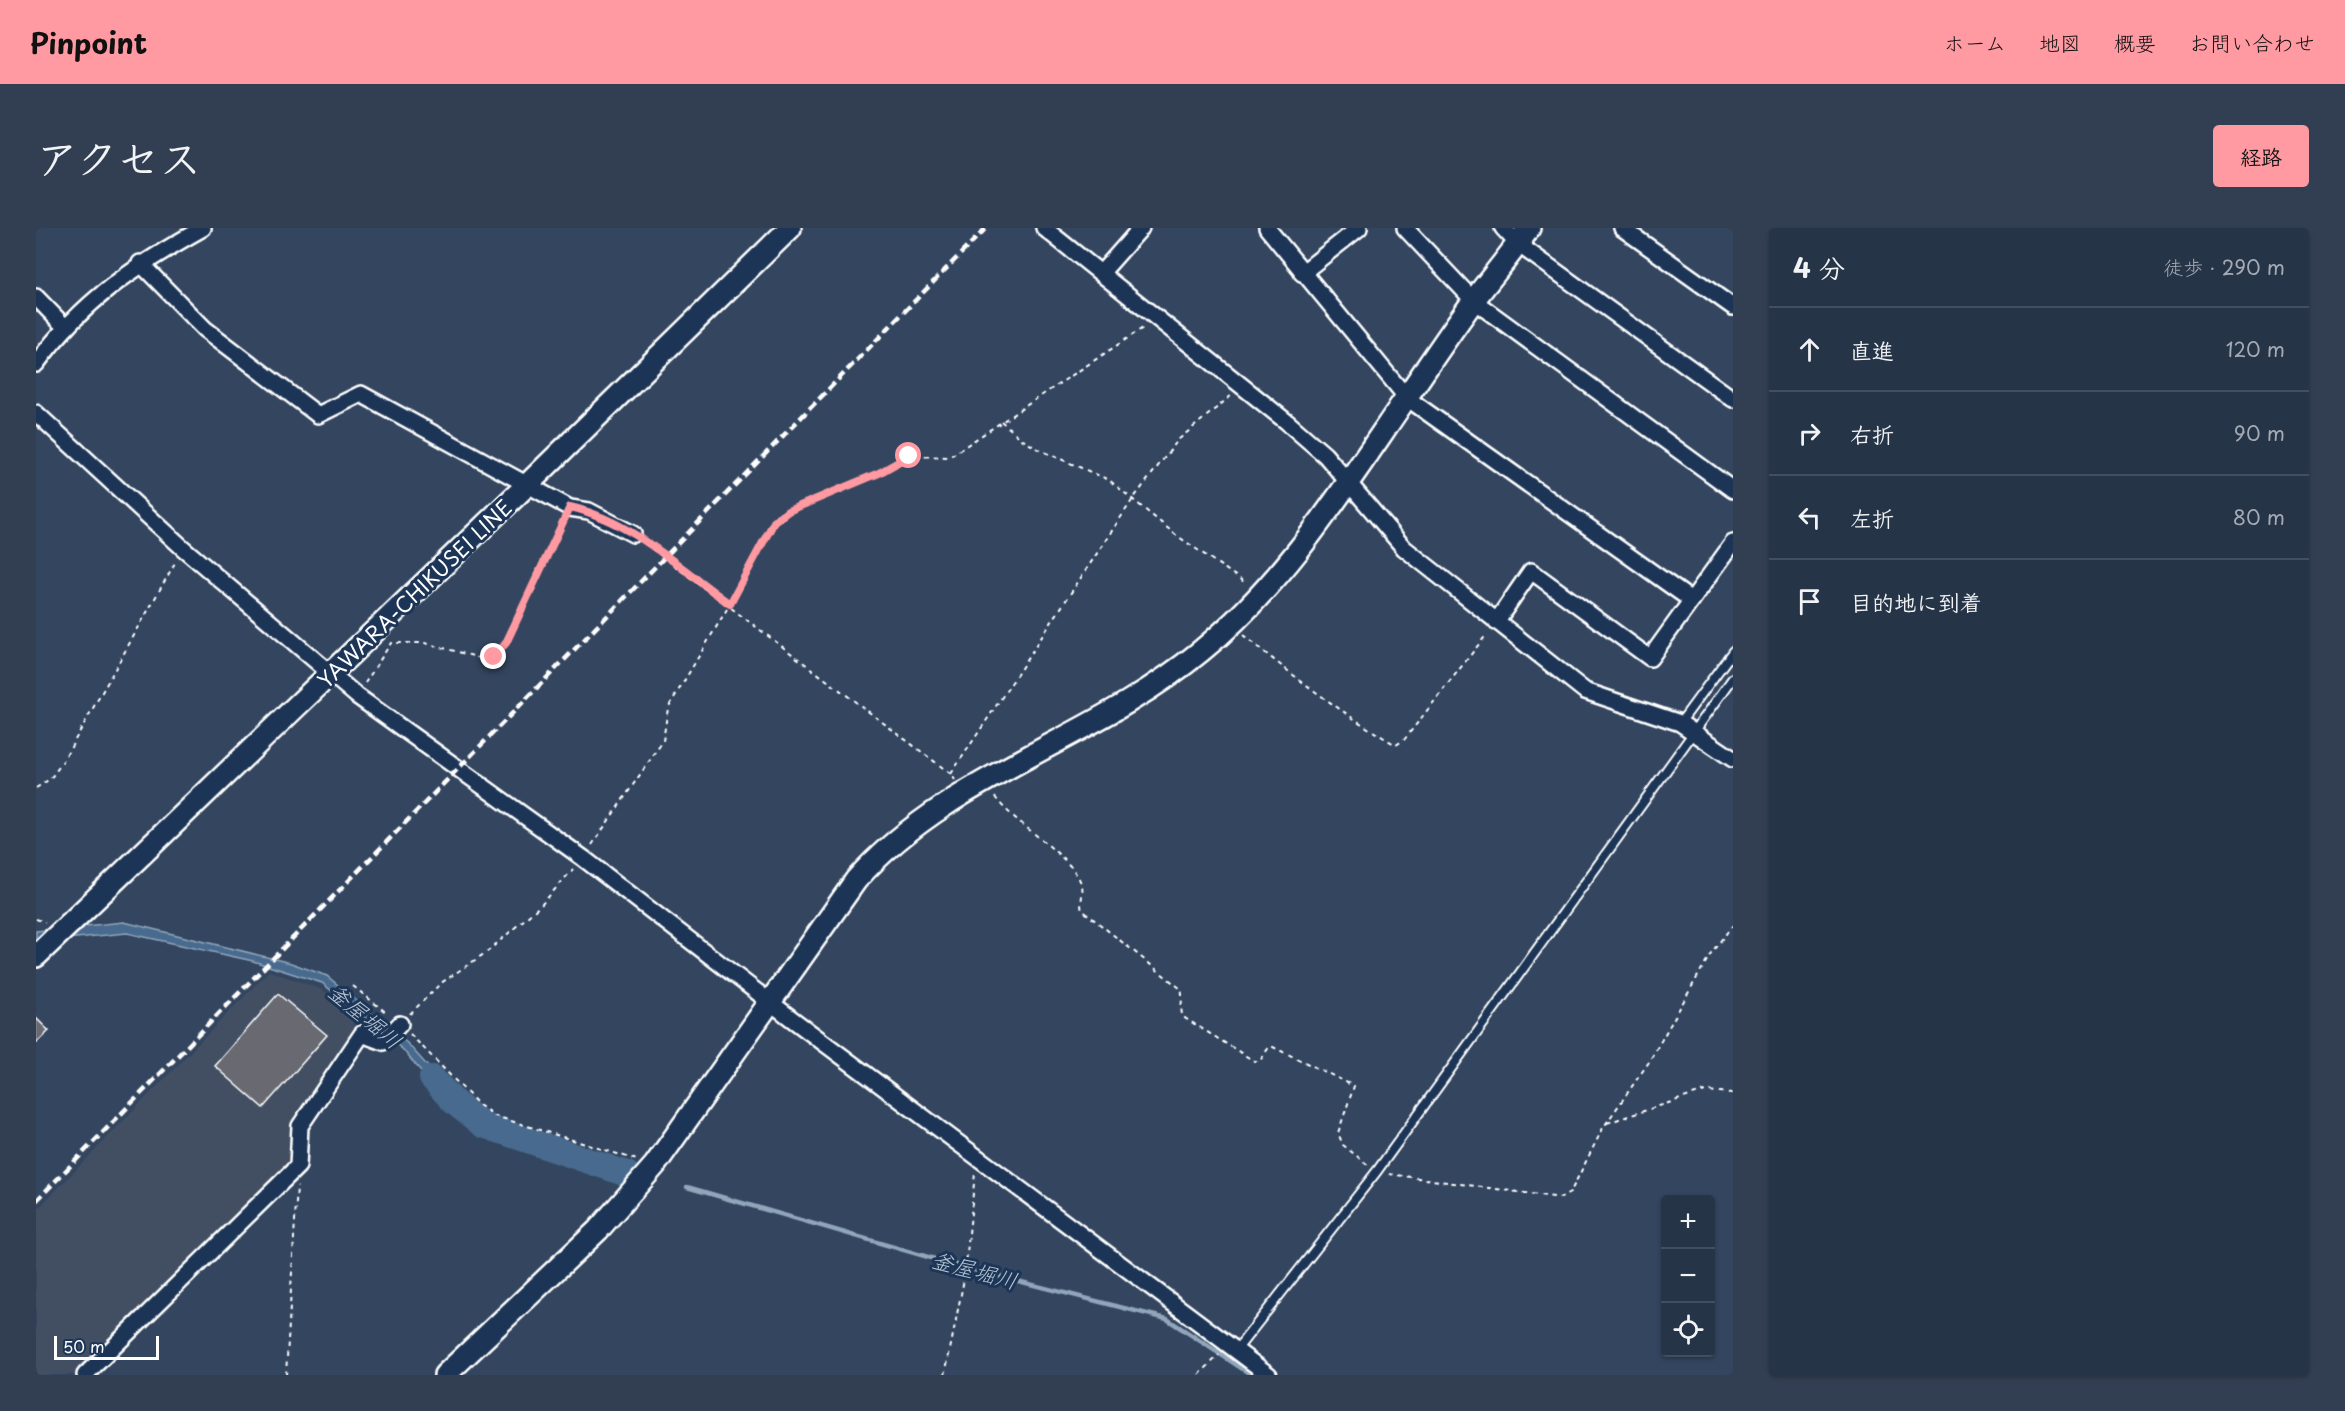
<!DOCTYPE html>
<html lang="ja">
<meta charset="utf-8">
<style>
:root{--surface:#263447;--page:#323f52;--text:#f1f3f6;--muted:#a4aab4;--line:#424f60;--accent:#ff9aa2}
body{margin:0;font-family:"Playpen Sans","Klee One",sans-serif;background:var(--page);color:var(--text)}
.controls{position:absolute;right:18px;bottom:18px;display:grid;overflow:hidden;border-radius:6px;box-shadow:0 2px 4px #0004}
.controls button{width:54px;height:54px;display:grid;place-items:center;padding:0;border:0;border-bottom:2px solid var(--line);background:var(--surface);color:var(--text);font:30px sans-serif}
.scale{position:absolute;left:18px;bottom:15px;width:105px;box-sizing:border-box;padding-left:6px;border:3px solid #fff;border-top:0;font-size:16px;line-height:21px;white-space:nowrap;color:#fff;-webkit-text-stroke:4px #1d3557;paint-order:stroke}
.stop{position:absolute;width:18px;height:18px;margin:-14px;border:4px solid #ff9aa2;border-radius:50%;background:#fff}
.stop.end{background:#ff9aa2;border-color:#fff;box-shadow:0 2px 6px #0008}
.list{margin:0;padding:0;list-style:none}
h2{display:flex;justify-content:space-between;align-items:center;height:78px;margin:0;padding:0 24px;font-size:26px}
h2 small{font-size:20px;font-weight:400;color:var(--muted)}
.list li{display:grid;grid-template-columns:39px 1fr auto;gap:18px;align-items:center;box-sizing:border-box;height:84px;padding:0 24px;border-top:2px solid var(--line)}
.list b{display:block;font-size:22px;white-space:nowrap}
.list em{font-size:20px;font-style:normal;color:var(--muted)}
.icon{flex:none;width:33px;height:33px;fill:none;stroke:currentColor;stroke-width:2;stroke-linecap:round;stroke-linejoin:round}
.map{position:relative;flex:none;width:1697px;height:1147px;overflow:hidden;border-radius:6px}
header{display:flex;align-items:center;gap:36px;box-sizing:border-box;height:84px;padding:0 30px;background:var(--accent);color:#111}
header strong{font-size:28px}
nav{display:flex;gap:33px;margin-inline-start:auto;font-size:21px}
.intro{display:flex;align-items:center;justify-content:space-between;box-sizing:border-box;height:144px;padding:0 36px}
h1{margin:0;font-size:42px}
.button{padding:15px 27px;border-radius:6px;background:var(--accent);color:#111;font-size:21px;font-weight:700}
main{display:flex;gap:36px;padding:0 36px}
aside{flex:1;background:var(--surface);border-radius:6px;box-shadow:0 2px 4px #0004}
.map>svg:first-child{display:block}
</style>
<header>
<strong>Pinpoint</strong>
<nav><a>ホーム</a><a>地図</a><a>概要</a><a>お問い合わせ</a></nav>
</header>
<div class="intro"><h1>アクセス</h1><a class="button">経路</a></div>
<main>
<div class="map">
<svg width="1697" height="1147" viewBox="0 0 1697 1147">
<rect width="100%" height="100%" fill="#33455f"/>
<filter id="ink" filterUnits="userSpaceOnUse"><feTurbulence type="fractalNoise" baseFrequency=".0167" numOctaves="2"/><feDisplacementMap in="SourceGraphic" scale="12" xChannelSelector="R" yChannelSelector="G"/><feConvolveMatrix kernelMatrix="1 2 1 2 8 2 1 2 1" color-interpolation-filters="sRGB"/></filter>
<g filter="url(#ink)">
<!-- built -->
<path fill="#435064" d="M233,743L287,762L314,783L318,801L315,815L257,896V937L45,1147H0V983Z"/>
<!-- water -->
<path fill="#476b8e" stroke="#91a6bb" stroke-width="1.5" d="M88,694L255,735L291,748L371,815L421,871L415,878L366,821L286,755L217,733L91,705L0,714V703Z"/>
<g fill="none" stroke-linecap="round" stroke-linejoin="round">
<!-- stream -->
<path stroke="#91a6bb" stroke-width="4.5" d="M651,959L923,1038L1131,1091L1216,1147"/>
<!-- river -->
<path stroke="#476b8e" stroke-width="26" d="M396,850L418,874L447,897L591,946"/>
</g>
<!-- building -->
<path fill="#676971" stroke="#fff" stroke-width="1.5" d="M242,766L291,807L227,880L179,838Z
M0,790L13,803L0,815Z"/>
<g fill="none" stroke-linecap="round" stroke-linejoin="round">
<defs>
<path id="lane" d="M1644,495L1697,423
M1201,1121L1341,943L1697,450"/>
<path id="street" d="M1008,0L1251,194L1289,227L1368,320L1549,463L1644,495L1697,531
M1231,0L1371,170L1655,372
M1369,0L1438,73L1697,262
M1467,0L1482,16L1697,171
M1586,0L1697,79
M104,35L169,101L282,187L325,166L534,280L553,283L597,306
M1066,44L1105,0
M1266,45L1323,0
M0,69L29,99
M0,136C47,72 99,38 167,0
M0,185L147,320L321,468L547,630L756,791L1233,1147
M1460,394L1495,343L1614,430L1697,315
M49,1147L262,938L264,898L326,806L347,814L364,796"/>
<path id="secondary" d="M0,728L491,257L754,0
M409,1147L562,1002L619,937L820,652C913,547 1058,512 1165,423C1251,353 1310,257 1372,167C1394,135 1415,103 1438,72C1456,48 1476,25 1493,0"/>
</defs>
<!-- lane casing -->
<use href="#lane" stroke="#fff" stroke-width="12"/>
<!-- street casing -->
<use href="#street" stroke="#fff" stroke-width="20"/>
<!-- secondary casing -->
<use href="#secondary" stroke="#fff" stroke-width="26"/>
<!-- path -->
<path stroke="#fff" stroke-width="2" stroke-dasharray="4.5 4.5" stroke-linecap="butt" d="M965,193L987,212L1004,222L1073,252L1140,307L1211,356
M609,315L915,546L919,552
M1207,407C1256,447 1305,485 1360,517L1368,512L1451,406
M329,455L355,415H389L448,431L458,429L470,415L528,293
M915,546L1097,271L1142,212L1196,167
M0,560L14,551L26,535L140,333
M959,569C979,597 1033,625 1045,655C1049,664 1043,674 1046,682L1145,761C1148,771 1143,780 1147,789L1218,833H1224L1233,819H1237L1318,858L1302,905L1307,917L1332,937
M556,617L627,513L632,480L694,376L738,294L752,283L843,245L873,228L913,229L1110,98
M0,691L9,694
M317,758L352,786
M374,786L405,755L451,724L506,676L537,641
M374,806L443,877L459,888L601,932
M1571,895L1669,863L1697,865
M1353,946L1525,970L1534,965L1567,900L1613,834L1675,725L1697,697
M250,1147L261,958
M909,1147L929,1046L939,945
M1163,1147L1183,1127"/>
<!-- lane -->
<use href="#lane" stroke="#1d3557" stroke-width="8"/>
<!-- street -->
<use href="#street" stroke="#1d3557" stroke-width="15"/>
<!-- secondary -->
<use href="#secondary" stroke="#1d3557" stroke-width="21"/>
<!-- rail -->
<path stroke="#fff" stroke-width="4.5" stroke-dasharray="9 4.5" stroke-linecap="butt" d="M0,973L950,0"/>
</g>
</g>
<g fill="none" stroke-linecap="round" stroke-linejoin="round" filter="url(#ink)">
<!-- route -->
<path stroke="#ff9aa2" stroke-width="8" d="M458,429L470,415L534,279C594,292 645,341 694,376L738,294L752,283L843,245L873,228"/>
</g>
<g text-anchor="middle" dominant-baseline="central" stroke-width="6" stroke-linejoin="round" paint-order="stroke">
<!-- street labels -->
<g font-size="21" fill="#fff" stroke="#1d3557">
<text transform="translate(378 365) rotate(-44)">YAWARA-CHIKUSEI LINE</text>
</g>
<!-- water labels -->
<g font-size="22" font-style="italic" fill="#b5c4d2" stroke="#1d3557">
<text transform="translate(330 787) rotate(40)">釜屋堀川</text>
<text transform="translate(939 1041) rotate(15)">釜屋堀川</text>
</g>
</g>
</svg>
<div class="controls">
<button>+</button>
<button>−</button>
<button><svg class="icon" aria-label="locate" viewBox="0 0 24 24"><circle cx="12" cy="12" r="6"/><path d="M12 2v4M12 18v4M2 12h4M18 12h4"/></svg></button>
</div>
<div class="scale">50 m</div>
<div class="stop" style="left:873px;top:228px"></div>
<div class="stop end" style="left:458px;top:429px"></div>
</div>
<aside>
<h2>4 分<small>徒歩 · 290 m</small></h2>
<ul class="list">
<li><svg class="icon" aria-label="ahead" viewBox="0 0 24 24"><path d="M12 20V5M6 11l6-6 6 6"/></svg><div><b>直進</b></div><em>120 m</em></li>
<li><svg class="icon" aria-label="right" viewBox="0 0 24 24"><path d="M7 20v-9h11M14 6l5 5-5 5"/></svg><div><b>右折</b></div><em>90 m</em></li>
<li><svg class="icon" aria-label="left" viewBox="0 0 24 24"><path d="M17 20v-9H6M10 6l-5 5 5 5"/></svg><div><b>左折</b></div><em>80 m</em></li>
<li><svg class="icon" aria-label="arrive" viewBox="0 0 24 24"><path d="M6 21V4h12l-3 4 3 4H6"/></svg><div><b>目的地に到着</b></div></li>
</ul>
</aside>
</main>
